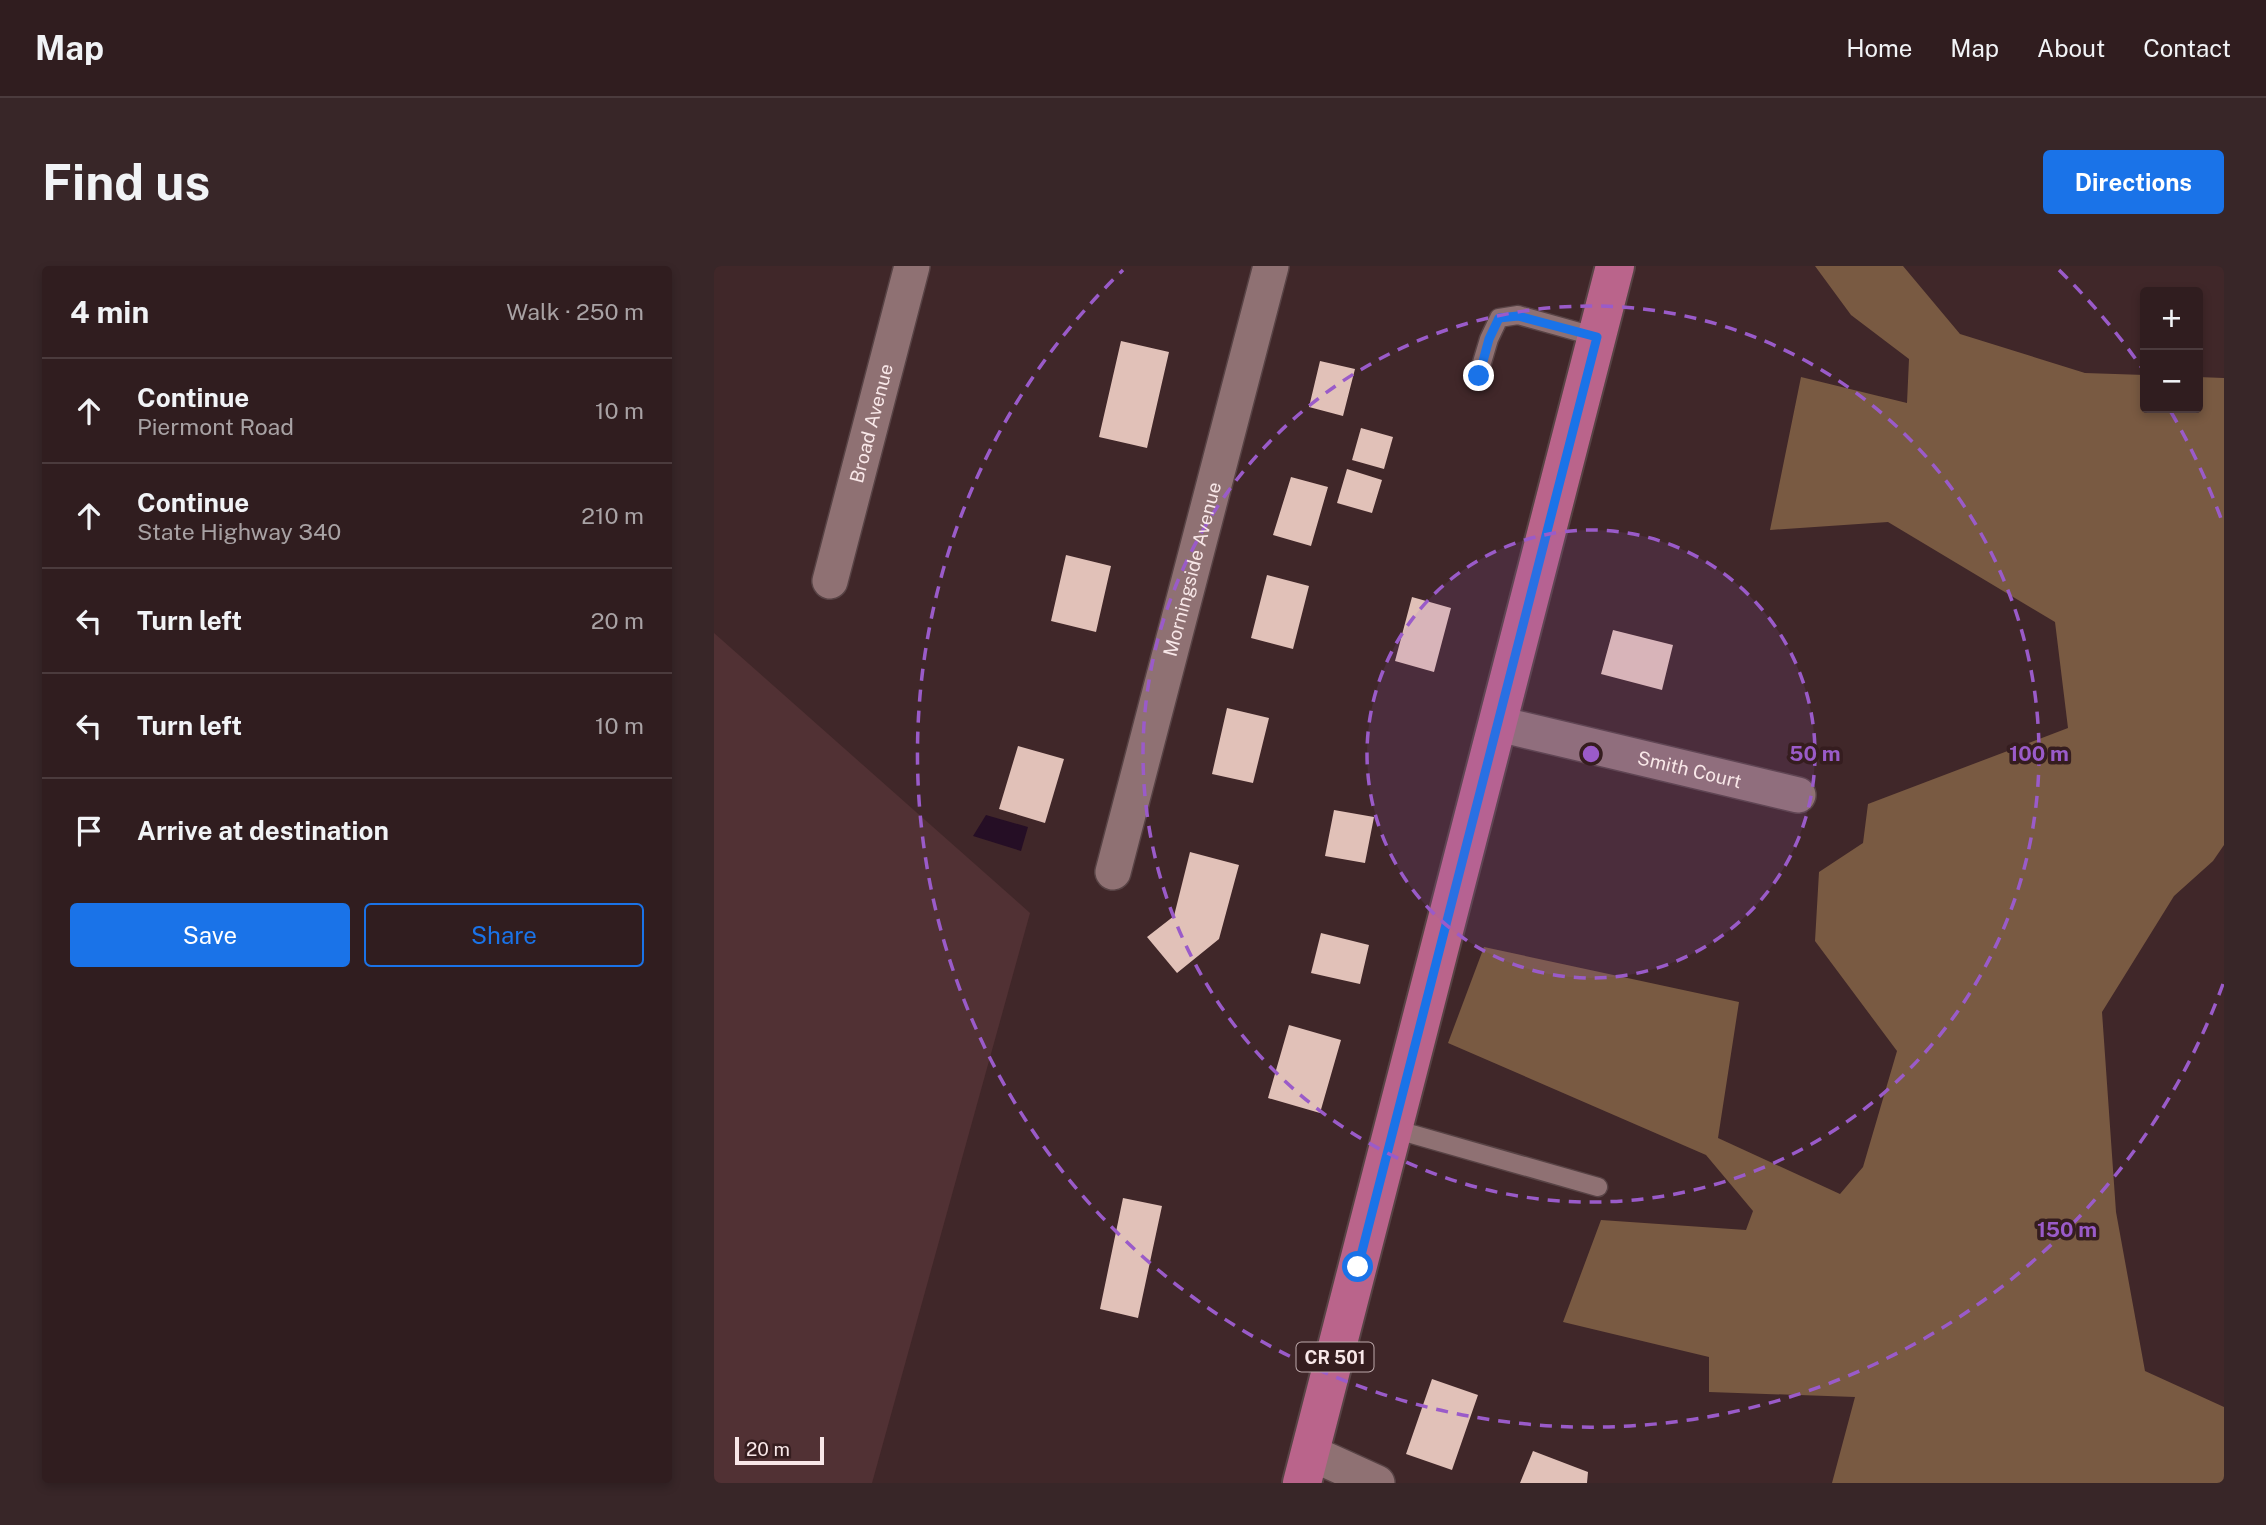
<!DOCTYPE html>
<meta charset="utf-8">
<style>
:root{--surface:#301d1f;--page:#382628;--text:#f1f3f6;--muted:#a8a2a4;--line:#4b3b3d;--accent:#1a73e8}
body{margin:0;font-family:"Public Sans",sans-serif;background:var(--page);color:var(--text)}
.controls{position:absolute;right:21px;top:21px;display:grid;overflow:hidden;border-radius:7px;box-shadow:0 4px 10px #0003}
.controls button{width:63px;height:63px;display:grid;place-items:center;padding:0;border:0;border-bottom:2px solid var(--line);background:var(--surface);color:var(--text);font:35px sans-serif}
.scale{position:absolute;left:21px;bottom:18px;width:89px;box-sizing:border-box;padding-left:7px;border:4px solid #f8e7e8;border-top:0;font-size:19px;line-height:24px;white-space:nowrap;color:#f8e7e8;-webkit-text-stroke:5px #351d1f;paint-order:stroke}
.stop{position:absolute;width:21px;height:21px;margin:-16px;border:5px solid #1a73e8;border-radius:50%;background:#fff}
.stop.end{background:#1a73e8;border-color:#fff;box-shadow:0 2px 7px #0008}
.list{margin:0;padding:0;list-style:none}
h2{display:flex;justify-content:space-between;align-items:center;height:91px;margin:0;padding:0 28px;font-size:30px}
h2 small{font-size:23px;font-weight:400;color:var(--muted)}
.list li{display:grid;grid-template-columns:46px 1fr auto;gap:21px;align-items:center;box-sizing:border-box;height:105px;padding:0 28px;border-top:2px solid var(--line)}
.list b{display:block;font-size:26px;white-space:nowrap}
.list p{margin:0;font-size:23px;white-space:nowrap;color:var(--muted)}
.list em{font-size:23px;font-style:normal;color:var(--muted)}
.actions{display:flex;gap:14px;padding:21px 28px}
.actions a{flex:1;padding:16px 0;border:2px solid var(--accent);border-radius:7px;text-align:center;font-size:24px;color:var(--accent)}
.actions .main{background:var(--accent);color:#fff}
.icon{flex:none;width:38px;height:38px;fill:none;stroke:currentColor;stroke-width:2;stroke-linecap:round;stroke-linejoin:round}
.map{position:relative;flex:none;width:1510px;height:1217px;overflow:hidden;border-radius:7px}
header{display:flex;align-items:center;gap:42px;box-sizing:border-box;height:98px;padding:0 35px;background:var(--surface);border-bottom:2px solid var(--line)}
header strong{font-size:33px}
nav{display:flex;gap:38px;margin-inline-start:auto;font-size:24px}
.intro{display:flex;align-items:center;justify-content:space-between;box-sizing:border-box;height:168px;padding:0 42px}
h1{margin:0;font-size:49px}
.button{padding:18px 32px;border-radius:7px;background:var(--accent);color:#fff;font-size:24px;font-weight:700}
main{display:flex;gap:42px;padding:0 42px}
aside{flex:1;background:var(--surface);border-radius:7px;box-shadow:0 4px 10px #0003}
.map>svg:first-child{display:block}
</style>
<header>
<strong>Map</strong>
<nav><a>Home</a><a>Map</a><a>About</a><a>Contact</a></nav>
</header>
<div class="intro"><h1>Find us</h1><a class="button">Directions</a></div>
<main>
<aside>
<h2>4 min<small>Walk · 250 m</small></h2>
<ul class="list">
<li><svg class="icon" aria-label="ahead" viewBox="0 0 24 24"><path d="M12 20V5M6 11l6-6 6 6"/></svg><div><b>Continue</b><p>Piermont Road</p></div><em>10 m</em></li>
<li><svg class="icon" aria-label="ahead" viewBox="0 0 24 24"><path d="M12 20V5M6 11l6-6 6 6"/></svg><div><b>Continue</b><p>State Highway 340</p></div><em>210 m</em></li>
<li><svg class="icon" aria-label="left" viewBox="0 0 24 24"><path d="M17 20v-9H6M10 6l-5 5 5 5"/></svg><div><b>Turn left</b></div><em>20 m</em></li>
<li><svg class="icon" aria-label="left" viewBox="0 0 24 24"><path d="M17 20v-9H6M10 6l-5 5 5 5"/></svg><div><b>Turn left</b></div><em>10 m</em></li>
<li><svg class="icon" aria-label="arrive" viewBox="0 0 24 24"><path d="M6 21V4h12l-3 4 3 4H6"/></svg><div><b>Arrive at destination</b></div></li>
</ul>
<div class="actions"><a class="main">Save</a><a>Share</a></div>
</aside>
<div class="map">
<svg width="1510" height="1217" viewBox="0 0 1510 1217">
<rect width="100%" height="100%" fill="#402729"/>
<!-- built -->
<path fill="#513134" d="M0,367L316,647L158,1217H0Z"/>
<!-- forest -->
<path fill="#795a42" d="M1101,0H1189L1246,68L1371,107L1431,109V142H1484V111L1510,112V579L1499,595L1460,630L1388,746L1402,946L1431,1105L1510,1141V1217H1118L1141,1131L995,1126V1091L849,1056L887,954L1032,964L1039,945L992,889L734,777L770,681L1025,736L1004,872L1126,928L1149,901L1183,785L1101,675L1105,606L1149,577L1154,538L1354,462L1341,356L1174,256L1056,264L1087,111L1193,137L1195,93L1137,49Z"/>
<!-- water -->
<path fill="#250e25" d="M272,549L314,561L307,585L259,570Z"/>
<!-- building -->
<path fill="#e1c1b8" d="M407,75L455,86L433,182L385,171Z
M606,95L641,103L629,150L595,141Z
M647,162L679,171L670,203L638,194Z
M633,203L668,214L658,247L623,237Z
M577,211L614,221L597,280L559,269Z
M352,289L397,300L382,366L337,355Z
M553,309L595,320L579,383L537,372Z
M698,331L737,342L720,406L681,395Z
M899,364L959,379L948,424L887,408Z
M513,442L555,452L539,517L498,508Z
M304,480L350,493L331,557L285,543Z
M620,544L660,551L651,597L611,590Z
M476,586L525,599L505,673L463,707L433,671L460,650Z
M607,667L655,679L646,718L597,707Z
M575,759L627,774L606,847L554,832Z
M409,932L448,940L424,1052L386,1043Z
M718,1113L764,1129L738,1204L692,1188Z
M819,1185L874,1206L873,1217H806Z"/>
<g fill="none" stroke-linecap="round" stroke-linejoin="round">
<defs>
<path id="lane" d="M764,110L775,73L785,52L804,49L883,71
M680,863L884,921"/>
<g id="street">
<path id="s1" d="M116,315L198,0"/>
<path id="s2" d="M785,458L1084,529"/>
<path id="s3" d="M399,606L557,0"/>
<path d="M597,1187L663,1217"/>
</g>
<path id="primary" d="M588,1217L901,0"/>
</defs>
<!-- lane casing -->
<use href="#lane" stroke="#584345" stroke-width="21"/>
<!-- street casing -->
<use href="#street" stroke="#584345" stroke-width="38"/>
<!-- primary casing -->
<use href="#primary" stroke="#584345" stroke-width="42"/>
<!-- lane -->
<use href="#lane" stroke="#8f7173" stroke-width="18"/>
<!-- street -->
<use href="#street" stroke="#8f7173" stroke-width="35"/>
<!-- primary -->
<use href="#primary" stroke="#ba648b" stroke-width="38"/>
</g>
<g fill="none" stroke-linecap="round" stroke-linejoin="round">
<!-- route -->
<path stroke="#1a73e8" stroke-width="9" d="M644,1001L883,71L804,50L785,52L775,73L765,110"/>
</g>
<!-- distance rings -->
<circle cx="877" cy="488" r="224" fill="#9a5bc9" fill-opacity=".12"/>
<g fill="none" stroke="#9a5bc9" stroke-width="3.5" stroke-dasharray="12 9">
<circle cx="877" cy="488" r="224"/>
<circle cx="877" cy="488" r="448"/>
<path d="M1509 718A673 673 0 1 1 409 4M1345 4A673 673 0 0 1 1428 102M1457 146A673 673 0 0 1 1509 258"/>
</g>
<g text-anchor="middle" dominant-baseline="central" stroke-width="7" stroke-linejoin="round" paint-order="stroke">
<!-- shield labels -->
<rect fill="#351d1f" stroke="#beaaac" stroke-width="2" x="582.5" y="1076.5" width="77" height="29" rx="5"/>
<g font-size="18" font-weight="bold" fill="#f8e7e8">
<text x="621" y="1091">CR 501</text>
</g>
<!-- street labels -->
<g font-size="19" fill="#f8e7e8" stroke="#351d1f">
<text stroke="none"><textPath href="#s1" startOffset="163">Broad Avenue</textPath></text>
<text stroke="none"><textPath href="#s3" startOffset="313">Morningside Avenue</textPath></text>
<text stroke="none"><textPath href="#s2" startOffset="196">Smith Court</textPath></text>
</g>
</g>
<circle cx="877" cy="488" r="10" fill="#9a5bc9" stroke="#351d1f" stroke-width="3.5"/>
<g font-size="21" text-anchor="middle" font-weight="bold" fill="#9a5bc9" stroke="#351d1f" stroke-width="7" stroke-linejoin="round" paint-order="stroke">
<text x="1101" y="495">50 m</text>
<text x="1325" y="495">100 m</text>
<text x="1353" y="971">150 m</text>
</g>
</svg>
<div class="controls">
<button>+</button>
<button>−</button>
</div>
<div class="scale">20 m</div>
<div class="stop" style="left:644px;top:1001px"></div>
<div class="stop end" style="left:765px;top:110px"></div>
</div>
</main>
